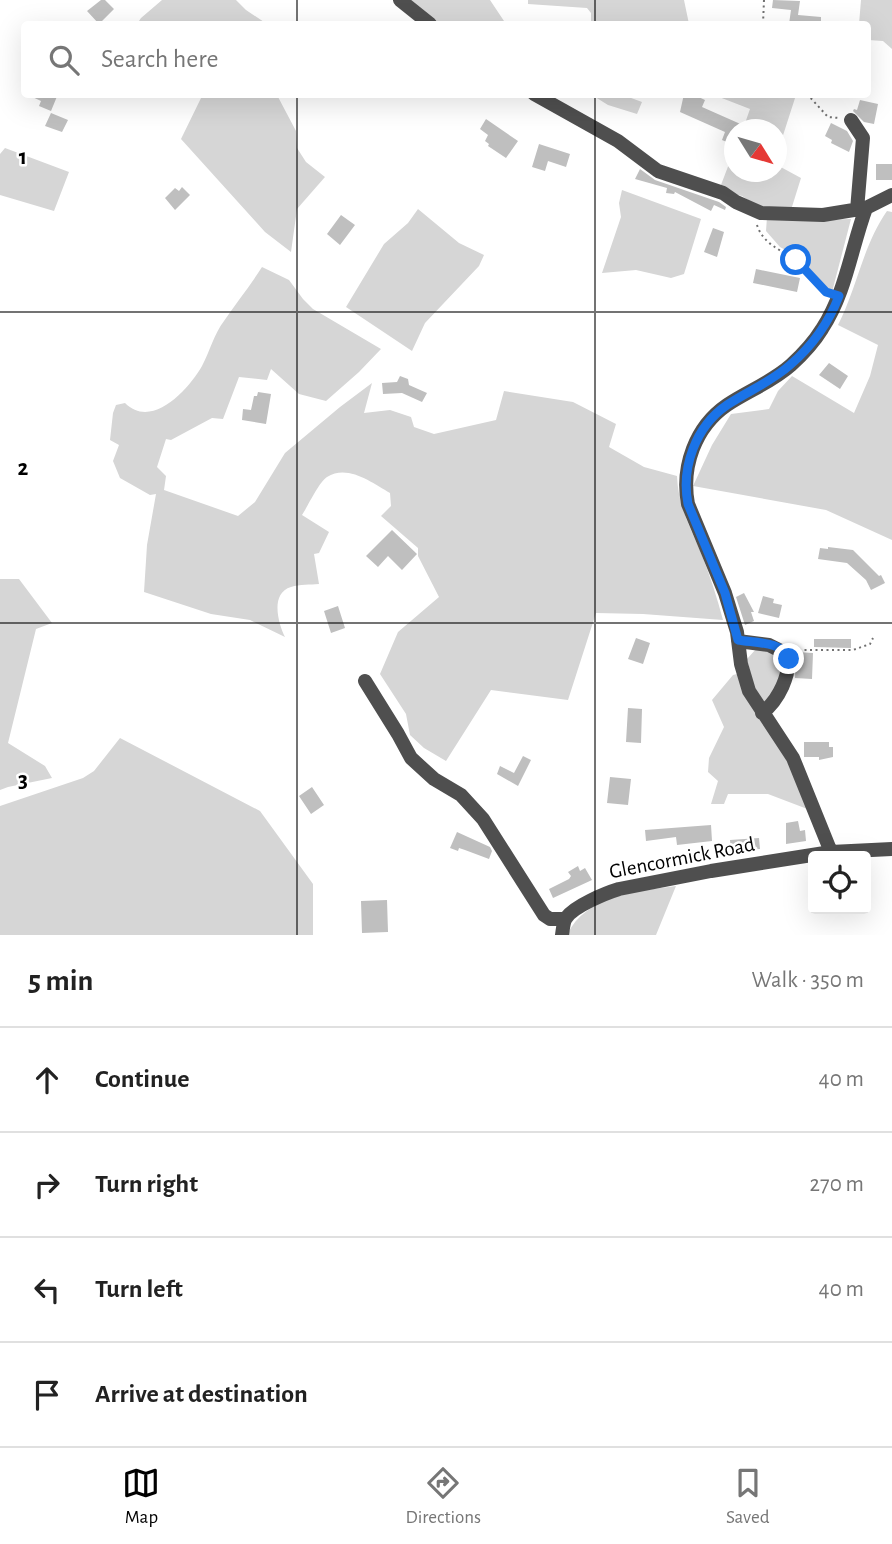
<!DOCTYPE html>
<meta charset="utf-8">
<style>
:root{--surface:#fff;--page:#f6f6f6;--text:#222;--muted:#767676;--line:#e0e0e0;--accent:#000}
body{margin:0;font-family:"Alegreya Sans",sans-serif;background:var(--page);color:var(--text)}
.controls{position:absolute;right:21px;bottom:21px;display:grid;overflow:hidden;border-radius:7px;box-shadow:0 7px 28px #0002}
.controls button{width:63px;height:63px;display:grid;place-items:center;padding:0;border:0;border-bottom:2px solid var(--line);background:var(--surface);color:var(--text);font:35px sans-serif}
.compass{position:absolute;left:724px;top:119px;width:63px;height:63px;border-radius:50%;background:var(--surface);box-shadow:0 7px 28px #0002;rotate:127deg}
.stop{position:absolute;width:21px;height:21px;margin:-16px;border:5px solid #1a73e8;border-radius:50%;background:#fff}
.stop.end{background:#1a73e8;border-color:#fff;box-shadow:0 2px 7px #0008}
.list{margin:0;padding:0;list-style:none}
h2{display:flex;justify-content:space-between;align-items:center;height:91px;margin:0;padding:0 28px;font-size:30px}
h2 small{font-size:23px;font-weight:400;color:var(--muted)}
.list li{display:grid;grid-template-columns:46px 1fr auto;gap:21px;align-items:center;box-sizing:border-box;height:105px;padding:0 28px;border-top:2px solid var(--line)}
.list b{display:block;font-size:26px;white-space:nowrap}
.list em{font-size:23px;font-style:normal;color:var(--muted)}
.icon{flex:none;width:38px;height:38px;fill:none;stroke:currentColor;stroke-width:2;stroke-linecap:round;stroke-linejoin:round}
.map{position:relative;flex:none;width:892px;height:935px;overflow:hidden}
.search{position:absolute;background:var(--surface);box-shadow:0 7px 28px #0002;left:21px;right:21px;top:21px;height:77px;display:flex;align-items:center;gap:18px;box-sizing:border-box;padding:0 24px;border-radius:7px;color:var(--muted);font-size:26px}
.sheet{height:511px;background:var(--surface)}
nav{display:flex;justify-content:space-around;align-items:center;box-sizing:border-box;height:98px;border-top:2px solid var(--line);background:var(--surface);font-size:19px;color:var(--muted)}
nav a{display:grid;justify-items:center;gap:4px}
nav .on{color:var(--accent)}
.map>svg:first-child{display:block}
</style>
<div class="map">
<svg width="892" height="935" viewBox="0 0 892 935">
<rect width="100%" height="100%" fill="#fff"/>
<!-- green -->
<path fill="#d6d6d6" d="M162,0H236L246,10L267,24H137L141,18Z
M408,0H490L506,24H441Z
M528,0H684L689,24H591V13L587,8L528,4Z
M861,0H892V49L883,41L868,40V24H859Z
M203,94L277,95L296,131L297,148L306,162L325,177L297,209L291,252L265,232L181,139Z
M592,95H623L642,102L637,114L608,105Z
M714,95H796L777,154L776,130L743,129L750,109Z
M5,148L69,172L54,211L0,195V154Z
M734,151V172H776L777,165L801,178L791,210L761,209L742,196L719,190Z
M622,190L701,219L684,274L671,278L636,270L602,273L621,217L619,203Z
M418,209L459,243L484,255L479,266L425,323L412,351L346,307L384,244L408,223Z
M887,211L892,212V540L826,510L693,486L712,445L731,414L769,409L778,391L792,376L854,413L870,376L878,345L838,325C857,288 863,245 887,211Z
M767,217L817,220L851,219L831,296L825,293L811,270L798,257L780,247L766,231Z
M262,267L289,280L303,299L313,309L381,349L359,372L326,401L299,394L271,369L267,380L239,377L223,419L212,418L171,440L166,439L157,467L166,476L164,490L238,516L255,502L285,453L340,407L372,383L364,413L390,410L411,417L414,427L434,434L496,420L504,391L573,402L616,424L609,447L644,467L677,476C678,505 690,527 701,553C710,575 717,598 723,620L643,614L596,613L568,700L491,690L446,761L424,748L410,735L406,714L380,674L398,632L439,597L418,556V548L381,516L391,506L390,493C372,483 348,464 327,477C319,482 308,506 302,515L329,532L319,553L314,554L319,584C310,585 300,584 291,587C270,593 278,623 285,637L250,620L211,614L144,592L147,545L156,494L150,495L120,478L113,461L119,445L110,440L113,413L116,405L125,403C152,430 189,389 202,366C210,351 214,334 224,321C236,303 250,286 262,267Z
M0,579H19L52,623L36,629L8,743L45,766L52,778L8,787L0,790Z
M756,649L779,651L785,666L766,709L756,696L747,659Z
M737,674L789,760L810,810L768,794H728L724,804H711L718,781L708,772L709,758L724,727L712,700L733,675Z
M120,738L260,811L313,884V935H0V806L83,778L94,771Z
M676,886L656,935H567C586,895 637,891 676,886Z"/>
<!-- building -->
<path fill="#bfbfbf" d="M101,0H105L114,9L99,24L87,11Z
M773,0L800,1L798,15L821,17V24H789L791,10L772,8Z
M26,94H58L51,111L39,106L41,101Z
M684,94H692L705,100L702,107L754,130H734V145L722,140L725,132L680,112Z
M860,100L878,104L874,124L864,122L853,111L854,109L857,110Z
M51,113L68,120L62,132L45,126Z
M486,119L518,141L506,158L488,146L489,144L485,141L488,135L480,129Z
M831,123L847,131L853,141L849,152L831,143L832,140L825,136Z
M539,144L570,154L566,167L548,161L545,171L532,167Z
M876,164H892V180H876Z
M640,169L655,180L719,202L726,207L725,210L714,205L711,211L675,192L674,194L666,193L667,188L635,179Z
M182,187L190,195L175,210L165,198L175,188L179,191Z
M341,215L355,225L340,245L327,234Z
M713,228L724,232L717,257L704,252Z
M756,269L800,278L797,292L753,283Z
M829,363L848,376L840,389L819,375Z
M400,376L408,379L409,385L427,393L422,402L402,393L383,394L382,383L397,382Z
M258,392L271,394L266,424L242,420L243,409L251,410L254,396H257Z
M392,530L417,554L402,570L388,556L378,567L366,556Z
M828,547L853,550L879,576L881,575L885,583L871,590L866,580L847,563L818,559L820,548L828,549Z
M744,593L754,612H751L754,621L745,625L736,597Z
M763,596L774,599L773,603L782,605L779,618L758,613Z
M338,606L345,628L331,633L324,611Z
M636,638L650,643L643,664L628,659Z
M814,639H851V648L814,647Z
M796,652L813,653L812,679L795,678Z
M628,708L642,709L641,743L626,742Z
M804,742H829V747H833V757L819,760V757H804Z
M523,756L531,760L518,786L497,774L500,766L514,773Z
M610,777L631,779L628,805L607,803Z
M312,787L324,805L311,814L299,796Z
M798,821L800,831L805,830L806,841L786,844V823Z
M711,825L712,841L677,845L676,837L646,841L645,830Z
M457,832L490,847L492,851L489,859L465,850L459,848L458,851L450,848Z
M759,838L760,849L731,851L730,840Z
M578,866L580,871L585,868L592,880L553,898L549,889L569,879L571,876L568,872Z
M387,900L388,932L362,933L361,901Z"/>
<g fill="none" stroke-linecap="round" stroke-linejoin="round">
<!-- path -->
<path stroke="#717171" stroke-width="2" stroke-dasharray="2 3.5" stroke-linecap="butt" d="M763,24L764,0
M807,94L828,117L839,118
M757,225C763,244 780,249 795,260C807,269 815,283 828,292
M799,650H853L870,644L873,638"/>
<!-- minor -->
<path stroke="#4f4f4f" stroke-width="14" d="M400,0L430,24
M534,94L618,141L658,171L723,193L736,202L761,213L823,215L866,208L892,195
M851,120L863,138L857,210
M738,641L769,645L787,654C792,674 778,701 762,713
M365,681L398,734L411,758L434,779L461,795L483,819L544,915L550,919H565
M831,852L793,758L749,691L741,664L737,632L725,593L688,504C681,467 695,427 727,405C748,391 772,382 791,365C802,355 814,342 822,329C846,292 851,249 866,208
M562,935C563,930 563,922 566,918C574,906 606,893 619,889L711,871L831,852L892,849"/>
</g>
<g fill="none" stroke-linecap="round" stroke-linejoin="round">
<!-- route -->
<path stroke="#1a73e8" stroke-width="9" d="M789,659C783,641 754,643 738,640L725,593L688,504C681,468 695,427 727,405C748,391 771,382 790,365C811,347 829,322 839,296L826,292L796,260"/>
</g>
<!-- grid -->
<path fill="none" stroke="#000" stroke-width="2" stroke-opacity="0.55" d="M297,0V24M595,0V24M297,94V935M595,94V935M0,312H892M0,623H892"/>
<g text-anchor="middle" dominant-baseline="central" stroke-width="5" stroke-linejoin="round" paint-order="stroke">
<!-- street labels -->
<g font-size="21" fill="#000" stroke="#fff">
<text transform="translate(682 858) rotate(-11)">Glencormick Road</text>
</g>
</g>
<g font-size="23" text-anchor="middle" font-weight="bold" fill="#000" stroke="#fff" stroke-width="5" stroke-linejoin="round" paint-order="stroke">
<text x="23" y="164">1</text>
<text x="23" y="475">2</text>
<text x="23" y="787">3</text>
</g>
</svg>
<div class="controls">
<button><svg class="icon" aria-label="locate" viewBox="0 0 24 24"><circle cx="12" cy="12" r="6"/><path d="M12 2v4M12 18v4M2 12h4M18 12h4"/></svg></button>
</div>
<svg class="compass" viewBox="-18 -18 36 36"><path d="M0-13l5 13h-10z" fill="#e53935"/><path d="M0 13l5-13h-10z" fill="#767676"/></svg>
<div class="stop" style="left:796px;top:260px"></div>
<div class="stop end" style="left:789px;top:659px"></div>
<div class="search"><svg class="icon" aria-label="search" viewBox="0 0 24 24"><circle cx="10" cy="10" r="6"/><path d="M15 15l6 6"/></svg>Search here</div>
</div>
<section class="sheet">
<h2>5 min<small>Walk · 350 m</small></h2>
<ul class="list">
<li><svg class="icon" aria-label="ahead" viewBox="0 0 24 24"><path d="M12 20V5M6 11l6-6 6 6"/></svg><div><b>Continue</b></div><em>40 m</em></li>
<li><svg class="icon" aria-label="right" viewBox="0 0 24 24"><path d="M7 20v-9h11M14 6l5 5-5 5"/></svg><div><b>Turn right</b></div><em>270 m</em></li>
<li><svg class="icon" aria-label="left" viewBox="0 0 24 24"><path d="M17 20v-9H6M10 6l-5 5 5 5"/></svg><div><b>Turn left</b></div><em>40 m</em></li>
<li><svg class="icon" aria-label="arrive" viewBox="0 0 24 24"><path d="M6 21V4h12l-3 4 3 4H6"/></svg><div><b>Arrive at destination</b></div></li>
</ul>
</section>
<nav>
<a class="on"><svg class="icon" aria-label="map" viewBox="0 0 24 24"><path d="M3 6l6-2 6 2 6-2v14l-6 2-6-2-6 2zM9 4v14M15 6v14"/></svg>Map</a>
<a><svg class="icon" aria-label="directions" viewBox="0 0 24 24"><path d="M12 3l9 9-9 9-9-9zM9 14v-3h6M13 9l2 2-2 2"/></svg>Directions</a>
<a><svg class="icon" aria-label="saved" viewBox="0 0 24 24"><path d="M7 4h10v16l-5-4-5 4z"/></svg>Saved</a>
</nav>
